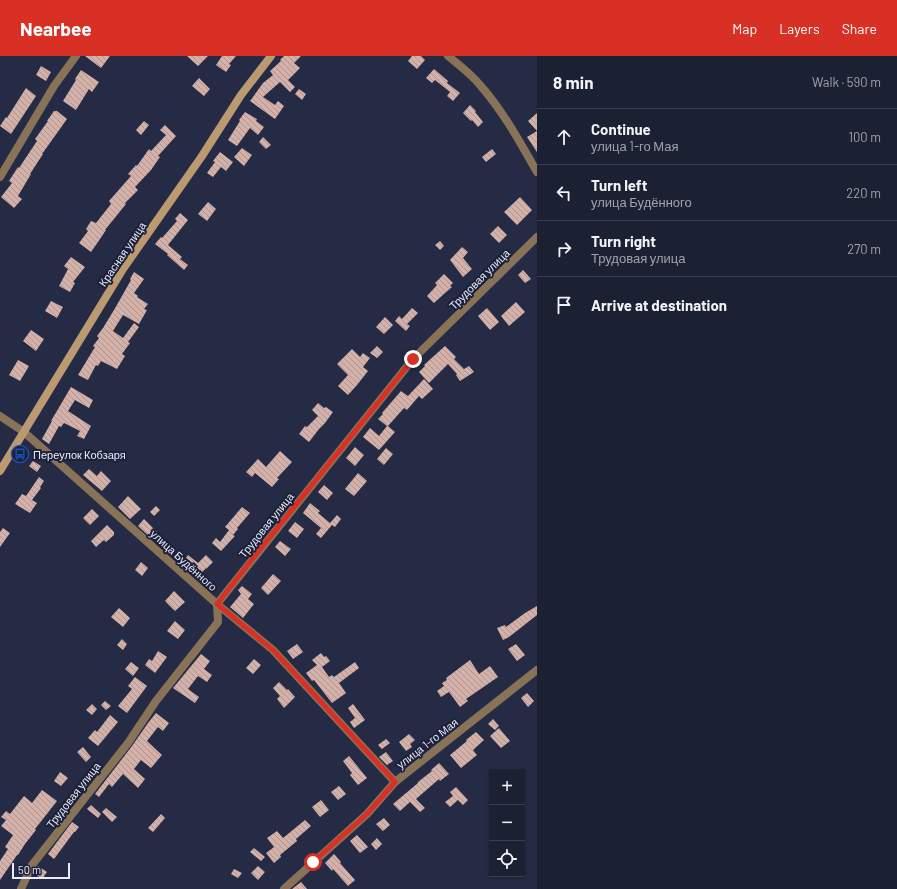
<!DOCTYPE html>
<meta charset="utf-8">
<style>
:root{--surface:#1c2033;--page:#292d3f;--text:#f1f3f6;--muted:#a0a3ac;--line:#3a3e4e;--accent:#d93025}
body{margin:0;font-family:Barlow,sans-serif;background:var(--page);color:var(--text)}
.controls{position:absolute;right:12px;bottom:12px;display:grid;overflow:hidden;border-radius:0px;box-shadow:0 1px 3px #0004}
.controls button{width:36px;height:36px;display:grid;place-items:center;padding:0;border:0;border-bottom:1px solid var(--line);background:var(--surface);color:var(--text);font:20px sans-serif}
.scale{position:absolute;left:12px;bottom:10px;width:58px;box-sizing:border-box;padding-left:4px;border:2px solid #e8ecfd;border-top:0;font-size:11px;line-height:14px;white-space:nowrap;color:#e8ecfd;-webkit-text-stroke:3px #1c2139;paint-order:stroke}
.stop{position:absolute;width:12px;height:12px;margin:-9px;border:3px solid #d93025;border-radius:50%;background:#fff}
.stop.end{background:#d93025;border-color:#fff;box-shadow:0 1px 4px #0008}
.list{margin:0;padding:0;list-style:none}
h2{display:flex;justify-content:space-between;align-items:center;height:52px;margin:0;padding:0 16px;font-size:17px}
h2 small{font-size:13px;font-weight:400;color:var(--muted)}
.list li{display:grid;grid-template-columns:26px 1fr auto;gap:12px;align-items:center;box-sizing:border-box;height:56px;padding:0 16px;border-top:1px solid var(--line)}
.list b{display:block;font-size:15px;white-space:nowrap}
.list p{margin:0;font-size:13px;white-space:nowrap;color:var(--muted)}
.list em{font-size:13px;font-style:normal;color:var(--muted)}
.icon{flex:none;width:22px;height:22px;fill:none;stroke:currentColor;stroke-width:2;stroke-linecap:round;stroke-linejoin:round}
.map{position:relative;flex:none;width:537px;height:833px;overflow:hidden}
header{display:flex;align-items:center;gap:24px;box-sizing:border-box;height:56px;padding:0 20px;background:var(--accent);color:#fff}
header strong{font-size:19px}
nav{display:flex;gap:22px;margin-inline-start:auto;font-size:14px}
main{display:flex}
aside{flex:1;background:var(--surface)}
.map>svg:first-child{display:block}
</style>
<header>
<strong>Nearbee</strong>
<nav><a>Map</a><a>Layers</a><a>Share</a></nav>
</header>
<main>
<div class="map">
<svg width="537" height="833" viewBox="0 0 537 833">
<defs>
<pattern id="building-back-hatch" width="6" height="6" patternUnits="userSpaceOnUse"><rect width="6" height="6" fill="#d3b1a9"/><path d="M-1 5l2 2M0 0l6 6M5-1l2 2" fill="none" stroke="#b09692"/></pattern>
</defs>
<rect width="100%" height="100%" fill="#252b44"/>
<!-- building -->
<path fill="url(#building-back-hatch)" d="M85,0H110L101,12Z
M187,0H208L198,10Z
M222,0H236L229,8L231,9L226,16L216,9Z
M284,0H301L294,7L300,12L288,24L295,31L290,36L280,26L263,41L275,49L278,45L284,50L275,63L250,45L263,27L273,19L270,15L281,5L280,4Z
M412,0H421L425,4L417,13L408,5Z
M41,10L51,16L46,25L36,19Z
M434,13L448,25L447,27L460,37L453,45L447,40L450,36L435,24L432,27L426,22Z
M81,14L99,26L92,36L89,33L76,54L63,45L76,24L75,23Z
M199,22L210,33L204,40L192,30Z
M26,32L36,40L11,78L0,70L6,61L7,62Z
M299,33L306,38L302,44L295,38Z
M470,49L476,55L475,56L483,66L478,71L472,64L471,65L463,57Z
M54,55H57L67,63L42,98H43L30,118H31L18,140L22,143L14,152L1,141L12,127L9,125L18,111L19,112L37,85L35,83L48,65H47Z
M245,56L257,63L256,65L264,71L258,79L250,72L237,90L228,84L240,65L239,64Z
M537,57V96L527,81L537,75L528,65Z
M144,65L149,69L141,79L136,74Z
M165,69L176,80L158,100L160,101L151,114L135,131L138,134L125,147L126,148L105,174H106L98,186L91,196L79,187L88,175L86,173L91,165L96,167L111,148L109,145L131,120L128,118L136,109L137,110L149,93L151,95L166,79L160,74Z
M263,81L271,89L266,93L259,86Z
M242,92L252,99L244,110L234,101Z
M492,93L496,98L486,106L482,101Z
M220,96L233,106L226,115L221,111L213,121L207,117L215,106L213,105Z
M520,141L532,154L517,169L504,156Z
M208,146L216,153L207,165L198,158Z
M180,157L188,164L168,189L182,201L180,203L188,209L184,214L167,199L168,198L155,188L161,181L162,182L177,165L175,163Z
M498,170L507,179L499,187L490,178Z
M440,185L444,190L440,194L435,189Z
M462,191L468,196L463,202L472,213L463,221L450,204Z
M71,201L85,211L73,226L75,227L70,236L59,230L68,213L64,210Z
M523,214L531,223L525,227L518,219Z
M134,216L144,223L134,237L138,240L137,241L148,248L144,253L147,254L139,268L123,259L113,275L123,282L134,267L139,271L128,286L130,287L122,298L125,300L117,313L101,305L98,310L96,309L88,324L78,319L95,291L93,290L99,282L97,280L103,272L114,254L131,224L130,223Z
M444,218L453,227L450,230L452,231L445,237L434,247L427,240L437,229L435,227Z
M51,245L63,251L57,262L45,255Z
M516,246L525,256L509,270L501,260Z
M412,252L418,257L407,268L410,270L406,275L395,265L399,260L402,263Z
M487,252L499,266L490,274L478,260Z
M385,261L393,269L384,278L376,271Z
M31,274L44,283L36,295L23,285Z
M377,290L383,296L377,302L370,297Z
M445,290L456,301L454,303L464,313L469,310L474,316L460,325L456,319L457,318L448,308L429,327L419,316L425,310L424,309Z
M352,293L360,301L363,297L370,302L363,311L368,315L357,329L348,339L338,330L348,319L337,308Z
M18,304L29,310L20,325L9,319Z
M424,323L433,333L422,343L419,340L407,354L404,352L388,370L395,376L379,394L363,381L370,372L379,380L387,370L378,363L383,358L382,357L401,335L408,340Z
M71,331L93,344L89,352L75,344L68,355L91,370L84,383L77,380L80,375L64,367L61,371L59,370L49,388L42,383L52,365H51Z
M318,347L324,352L326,351L333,356L325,367L319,373L309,386L299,378L305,370L307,371L318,360L312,354Z
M355,391L364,399L355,410L346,402Z
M386,392L393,398L384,409L377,403Z
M280,395L292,406L277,422L279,423L272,431L255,417L252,421L246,416L258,403L266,411Z
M33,405L41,410L37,416L29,410Z
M89,413L97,420L101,415L111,425L102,435L83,419Z
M358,417L367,425L354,440L345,433Z
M39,421L44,425L40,431L41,432L32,444L37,447L30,457L15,448L22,438L26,440Z
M324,429L333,437L327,444L318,436Z
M128,440L141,453L130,463L118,451Z
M310,447L320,455L318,457L330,467L337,459L341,463L335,471L332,469L321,482L316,478L321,472L303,457Z
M156,450L160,454L154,460L150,456Z
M242,451L250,457L237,472L238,473L233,479L235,480L221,495L212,487L216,482L220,486L229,474L225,471Z
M92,453L99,460L90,469L83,462Z
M144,463L157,476L151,482L138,470Z
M295,466L304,473L297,482L288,475Z
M107,469L114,476V479L106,486L104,484L96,491L91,485Z
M3,472L10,477L0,491V476Z
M280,485L291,493L285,500L275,491Z
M188,499L198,507L206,499L213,506L206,513V512L197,522L181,509Z
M141,506L148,512L142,520L135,514Z
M273,518L281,525L268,539L261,532Z
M242,530L252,538L248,543L254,548L243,562L230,551L241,538L238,534Z
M174,535L185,546L175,555L165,545Z
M537,550V559L509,581L503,584L497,572L505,569L506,571L525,557Z
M119,552L130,562L123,571L111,561Z
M175,565L185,574L178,583L167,575Z
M122,583L127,588L123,594L117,589Z
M297,588L303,596L293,603L287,595Z
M516,588L525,599L517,605L508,593Z
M158,595L167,601L155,617L145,609L149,603L152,605Z
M321,597L324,601L326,600L330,605L322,611L329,621L332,619L334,621L355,606L359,612L339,627L346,637L332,647L314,624L312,625L306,617L317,609L312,604Z
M201,598L210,605L204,613L212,619L207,626L198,620L188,633L199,641L195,647L173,632Z
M254,603L261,609L253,618L246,612Z
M470,604L479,618L490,610L498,621L466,643L468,645L460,651L449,636L441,641L437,635L444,630L442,627L447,624L446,622Z
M131,606L139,612L133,620L125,613Z
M135,621L147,630L127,657L118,650L132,633L128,630Z
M279,626L287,634L288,633L295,641L284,652L277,643L280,640L273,632Z
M527,637L534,645L528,651L521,642Z
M105,645L111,650L106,654L101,649Z
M92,648L97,653L92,659L86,654Z
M353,648L365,664L354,672L350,666L355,662L348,652Z
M156,657L169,667L163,675L158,671L147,685L162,699L151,712L141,704L134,713L145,723L138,732L123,718L112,731L109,728L99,741L95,738L132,690L148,667Z
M110,659L118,666L98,690L88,682L95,674L97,676Z
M493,663L499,670L495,674L488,668Z
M499,672L510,685L501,692L490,680Z
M476,676L484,684L473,694L477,699L461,712L450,699L467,685L466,684Z
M409,678L415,684L410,688L412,691L406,695L399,686Z
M386,683L390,687L382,693L378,689Z
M83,691L91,701L86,706L77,696Z
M386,696L393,705L387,709L379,701Z
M349,700L367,722L358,729L350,719L352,717L343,705Z
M439,707L449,718L440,725L439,723L416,743L425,752L420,756L410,746L400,755L393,748L418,727V726L432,715L431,714Z
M60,716L68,722L61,730L54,725Z
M339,730L346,738L338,744L331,736Z
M456,731L468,744L463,749L458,744L450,751L445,746L453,740L450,736Z
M42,734L57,745L35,773L36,774L25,788L18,799H17L0,824V805L8,793L5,791L13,779L1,770L6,764L1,761L6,755L10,758L24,740L32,747Z
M321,744L329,754L320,761L312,751Z
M91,749L101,758L98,762L87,753Z
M106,752L117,761L112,766L102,756Z
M161,758L165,762L153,776L148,772Z
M384,762L390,769L383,775L376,768Z
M305,764L311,770L296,783L297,785L280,799L281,801L274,807L266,797L274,791L267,782L277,775L283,782Z
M72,766L79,771L75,776H74L54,803L48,798Z
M357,779L368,791L360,797L350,785Z
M377,782L382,788L376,794L371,788Z
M254,792L265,801L261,805L250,796Z
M334,798L341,806L340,807L355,824L348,830L333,813L332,815L325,807Z
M38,810L47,816L42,823L34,817Z
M258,810L265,816L258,824L251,817Z
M234,813L242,817L238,822L231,818Z
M301,826L307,833H292Z"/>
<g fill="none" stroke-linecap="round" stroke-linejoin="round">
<!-- minor -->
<path stroke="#887359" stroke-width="8" d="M448,0C459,9 471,18 480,29C503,55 520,86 537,116
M0,121L54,30L76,0
M0,360L24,376L217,548L273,594L395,726
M21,833L32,809L128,687L156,645L218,566L217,548L413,303L537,181
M284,833L367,758L395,726L537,614"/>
<!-- secondary -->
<path stroke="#bc9a71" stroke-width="8" d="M0,415L123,213L202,100L241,39L271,0"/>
</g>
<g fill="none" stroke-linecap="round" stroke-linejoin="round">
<!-- route -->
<path stroke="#d93025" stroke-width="5" d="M313,806L367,758L395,726L273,594L217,548L254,501L413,303"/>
</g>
<!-- icons -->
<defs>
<symbol id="bus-ring" viewBox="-11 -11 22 22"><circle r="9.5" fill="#1c2139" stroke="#1a4fb4" stroke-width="1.5"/><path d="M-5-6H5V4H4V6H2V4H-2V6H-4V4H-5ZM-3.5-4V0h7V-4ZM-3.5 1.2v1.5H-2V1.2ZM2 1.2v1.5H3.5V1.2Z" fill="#1a4fb4"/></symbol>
</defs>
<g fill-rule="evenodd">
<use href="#bus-ring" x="10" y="388" width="20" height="20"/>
</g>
<g text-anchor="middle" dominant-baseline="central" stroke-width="4" stroke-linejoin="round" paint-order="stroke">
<!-- street labels -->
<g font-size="11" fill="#e8ecfd" stroke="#1c2139">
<text transform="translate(122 198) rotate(-56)">Красная улица</text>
<text transform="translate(479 223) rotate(-45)">Трудовая улица</text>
<text transform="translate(266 469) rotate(-51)">Трудовая улица</text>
<text transform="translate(184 504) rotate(42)">улица Будённого</text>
<text transform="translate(427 687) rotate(-38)">улица 1-го Мая</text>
<text transform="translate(73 739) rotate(-52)">Трудовая улица</text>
</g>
<!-- poi labels -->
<g font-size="11" fill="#e8ecfd" stroke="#1c2139" text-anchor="start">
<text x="33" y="398">Переулок Кобзаря</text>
</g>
</g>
</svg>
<div class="controls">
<button>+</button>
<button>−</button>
<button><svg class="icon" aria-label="locate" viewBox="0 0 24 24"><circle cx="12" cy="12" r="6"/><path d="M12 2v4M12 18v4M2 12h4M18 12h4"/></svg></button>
</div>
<div class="scale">50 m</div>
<div class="stop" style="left:313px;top:806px"></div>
<div class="stop end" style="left:413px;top:303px"></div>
</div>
<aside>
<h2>8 min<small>Walk · 590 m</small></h2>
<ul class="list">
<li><svg class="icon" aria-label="ahead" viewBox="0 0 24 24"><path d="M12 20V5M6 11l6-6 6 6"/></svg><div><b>Continue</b><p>улица 1-го Мая</p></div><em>100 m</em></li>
<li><svg class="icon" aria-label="left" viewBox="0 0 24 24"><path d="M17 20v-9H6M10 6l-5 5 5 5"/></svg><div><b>Turn left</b><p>улица Будённого</p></div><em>220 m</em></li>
<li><svg class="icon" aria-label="right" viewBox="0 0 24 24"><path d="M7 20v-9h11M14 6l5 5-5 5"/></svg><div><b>Turn right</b><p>Трудовая улица</p></div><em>270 m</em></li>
<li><svg class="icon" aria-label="arrive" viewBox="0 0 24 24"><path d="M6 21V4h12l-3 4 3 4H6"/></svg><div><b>Arrive at destination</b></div></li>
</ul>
</aside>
</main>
